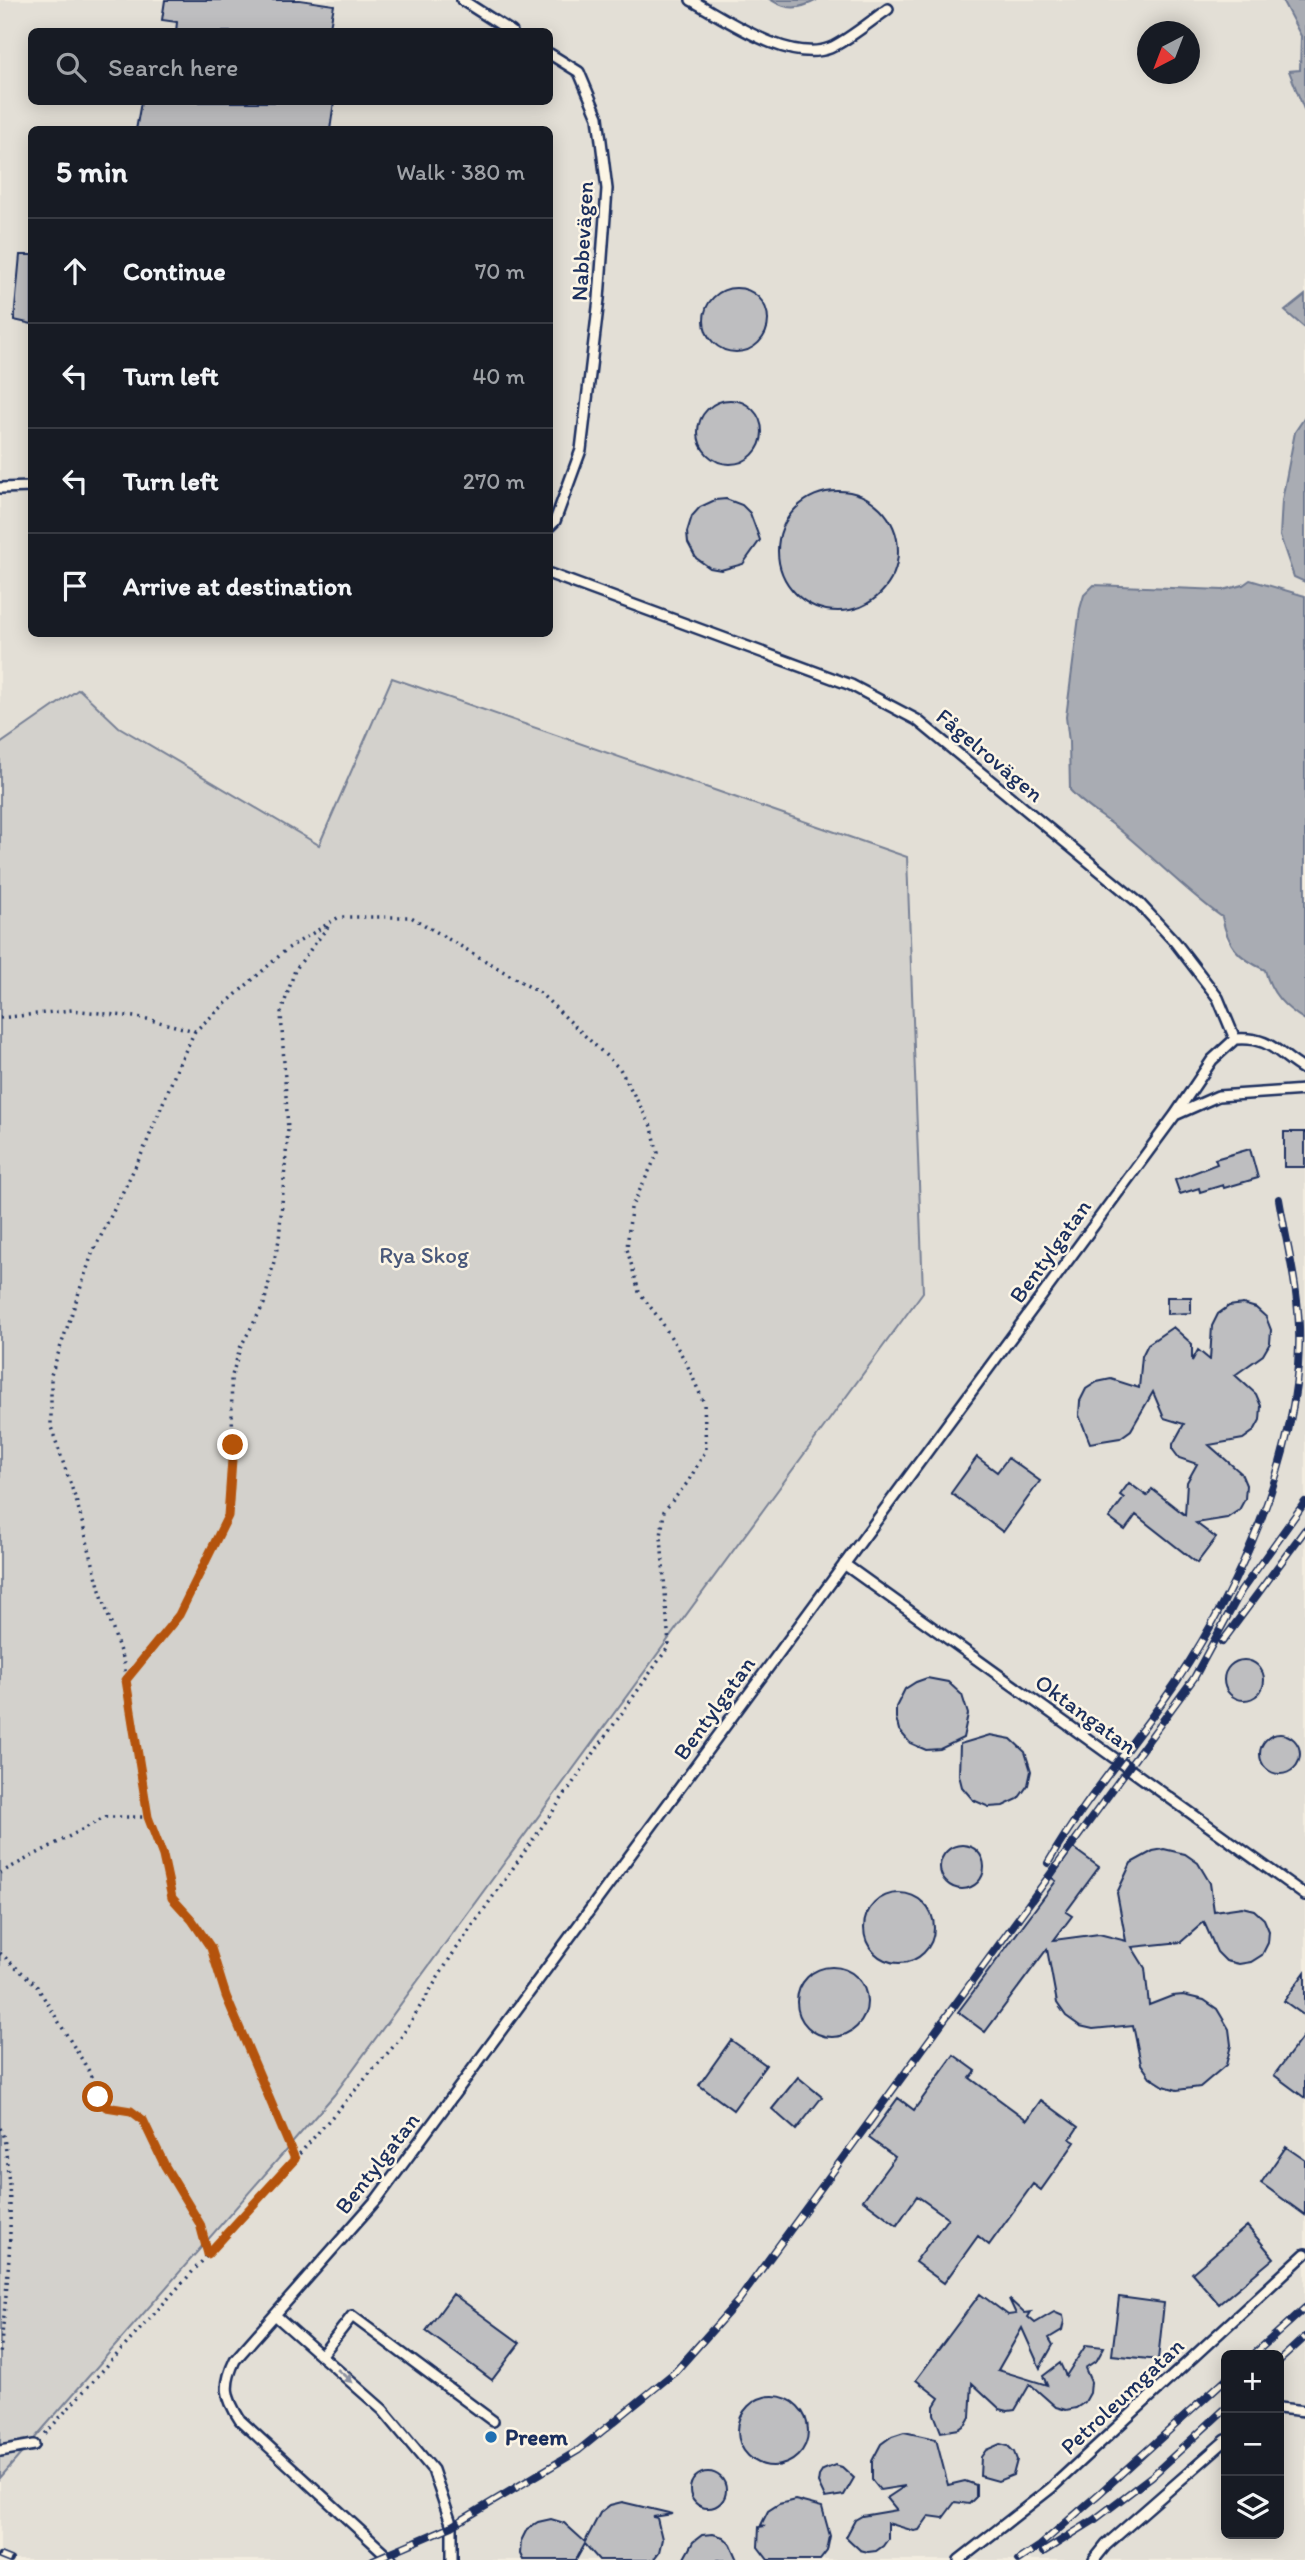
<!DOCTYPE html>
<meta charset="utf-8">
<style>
:root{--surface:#171b24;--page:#242831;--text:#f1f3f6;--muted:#9ea1a6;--line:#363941}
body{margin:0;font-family:Itim,sans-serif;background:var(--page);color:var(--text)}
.controls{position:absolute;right:21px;bottom:21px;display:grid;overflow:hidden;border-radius:10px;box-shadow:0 4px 18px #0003}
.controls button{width:63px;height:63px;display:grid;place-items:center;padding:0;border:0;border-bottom:2px solid var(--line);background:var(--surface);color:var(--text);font:35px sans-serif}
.compass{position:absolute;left:1137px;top:21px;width:63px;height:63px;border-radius:50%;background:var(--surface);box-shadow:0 4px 18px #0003;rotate:222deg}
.stop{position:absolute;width:21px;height:21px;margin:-16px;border:5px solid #b45309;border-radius:50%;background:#fff}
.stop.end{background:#b45309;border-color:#fff;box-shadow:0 2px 7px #0008}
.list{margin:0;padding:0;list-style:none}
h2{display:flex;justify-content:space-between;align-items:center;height:91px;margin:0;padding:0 28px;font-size:30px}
h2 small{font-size:23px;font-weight:400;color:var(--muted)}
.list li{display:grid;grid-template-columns:46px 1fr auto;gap:21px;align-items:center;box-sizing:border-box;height:105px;padding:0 28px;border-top:2px solid var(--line)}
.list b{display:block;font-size:26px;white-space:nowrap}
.list em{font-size:23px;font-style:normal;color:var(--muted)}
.icon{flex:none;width:38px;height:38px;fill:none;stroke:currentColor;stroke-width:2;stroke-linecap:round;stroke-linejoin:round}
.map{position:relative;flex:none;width:1305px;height:2560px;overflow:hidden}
.search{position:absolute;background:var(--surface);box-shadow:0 4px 18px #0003;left:28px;top:28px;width:525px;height:77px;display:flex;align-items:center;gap:18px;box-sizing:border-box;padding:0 24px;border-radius:10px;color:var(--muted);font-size:26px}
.panel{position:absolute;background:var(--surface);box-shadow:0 4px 18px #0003;left:28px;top:126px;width:525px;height:511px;border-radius:10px}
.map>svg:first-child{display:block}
</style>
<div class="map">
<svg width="1305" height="2560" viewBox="0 0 1305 2560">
<rect width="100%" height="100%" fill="#f3ede0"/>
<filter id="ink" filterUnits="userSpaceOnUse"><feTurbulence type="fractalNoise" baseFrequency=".0143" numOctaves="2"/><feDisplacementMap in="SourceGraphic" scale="14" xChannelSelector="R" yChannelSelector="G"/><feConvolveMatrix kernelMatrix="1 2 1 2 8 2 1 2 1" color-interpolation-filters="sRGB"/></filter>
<g filter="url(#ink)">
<!-- built -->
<path fill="#e3dfd6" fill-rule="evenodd" d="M0,0H771L784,8H802L817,0H1282L1301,36L1303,46L1299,57L1300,70L1290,71L1305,112V295L1285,311L1305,328V417L1295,432L1282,500L1280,536L1294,577L1305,582V596L1250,580L1243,585L1223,590L1094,585L1084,595L1080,609L1066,717L1069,742L1070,790L1078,799L1123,832L1199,900L1222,917L1226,939L1245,961L1265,970L1269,986L1297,1015L1305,1020V2560H0V2478L334,2095L392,678L320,845L119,727L79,689L0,744ZM32,32H550V102H32ZM1148,32H1190V74H1148ZM32,130H550V634H32ZM1226,2355H1279V2534H1226Z"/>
<!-- green -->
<path fill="#d3d1cc" stroke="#778095" stroke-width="2" d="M392,678L907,857L923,1292L334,2095L0,2478V744L79,689L119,727L319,845Z"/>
<!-- water -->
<path fill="#a9acb3" stroke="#707a91" stroke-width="2" d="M771,0H817C800,9 788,11 771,0Z
M1282,0H1305V112L1289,71L1300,70L1301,36Z
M1305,295V328L1285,311Z
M1305,417V582L1294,577L1280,536L1282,500L1295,432Z
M1250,580L1305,596V1020C1284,1007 1271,994 1265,970C1237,957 1228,946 1222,917C1186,891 1155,859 1121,831C1104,817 1084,806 1070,790L1069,742L1066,717L1080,609L1084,595L1094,585L1223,590L1243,585Z"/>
<!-- building -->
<path fill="#bebec0" stroke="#1b2f5e" stroke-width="2" d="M165,0H300L334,5L329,32H176L177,22L162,20Z
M141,102H334L330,130H136Z
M20,255H32V324L14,320Z
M704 320a32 32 0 1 1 64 0a32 32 0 1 1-64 0Z
M698 432a32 32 0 1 1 64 0a32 32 0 1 1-64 0Z
M778 551a60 60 0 1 1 120 0a60 60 0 1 1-120 0Z
M726,499L742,505L750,513L760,540L743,564L721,570L710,568L696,558L688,543L687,532L692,516L700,507L715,500Z
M1284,1132H1305V1167H1284Z
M1250,1149L1258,1178L1224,1188L1223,1185L1200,1192L1199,1188L1180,1194L1175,1180L1217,1164L1215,1159Z
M1167,1297H1191V1313L1167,1314Z
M1243,1304L1256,1308L1266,1317L1271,1330L1270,1343L1263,1355L1235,1375L1256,1394L1261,1406L1260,1420L1254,1431L1243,1439L1209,1445L1241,1473L1246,1485L1245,1499L1239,1510L1227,1518L1196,1523L1216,1538L1197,1563L1136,1515L1125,1530L1109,1518L1124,1498L1120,1495L1129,1483L1147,1496L1152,1489L1185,1515L1187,1482L1197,1464L1179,1458L1173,1450V1444L1184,1424L1164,1418L1153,1392L1131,1430L1120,1438L1090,1443L1079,1415L1080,1401L1086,1389L1097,1382L1111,1379L1139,1388L1142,1356L1148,1344L1173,1327L1192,1344V1361L1198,1350L1210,1360L1212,1326L1218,1314L1229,1306Z
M977,1457L997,1472L1008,1458L1040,1481L1003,1532L951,1493Z
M1224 1680a20 20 0 1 1 40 0a20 20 0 1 1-40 0Z
M927,1678L948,1682L962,1695L968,1714L963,1738L940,1749L926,1750L910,1743L899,1730L896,1718V1707L905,1689L916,1682Z
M1260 1754a20 20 0 1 1 40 0a20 20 0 1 1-40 0Z
M990,1735L1011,1739L1025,1752L1031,1771L1028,1785L1018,1799L1003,1806L989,1807L973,1800L962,1787L959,1775L960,1744Z
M940 1867a22 22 0 1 1 44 0a22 22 0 1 1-44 0Z
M1073,1848L1099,1867L1066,1912L1072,1916L1054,1940L1099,1934L1126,1941L1117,1893L1131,1863L1153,1851L1164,1849L1185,1854L1198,1863L1210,1883L1214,1911L1242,1907L1254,1910L1264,1919L1269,1931L1268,1943L1262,1955L1251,1962L1239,1964L1226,1961L1217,1952L1204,1922L1181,1942L1132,1947L1145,1968L1149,2005L1172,1996L1183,1995L1204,2000L1217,2009L1229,2029L1231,2045L1226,2065L1200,2087L1177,2090L1164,2086L1150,2077L1141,2064L1133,2025L1093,2029L1080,2026L1066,2016L1057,2003L1047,1949L985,2032L958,2012L1056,1881L1052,1878Z
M864 1928a35 35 0 1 1 70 0a35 35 0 1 1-70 0Z
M797 2002a35 35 0 1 1 70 0a35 35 0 1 1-70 0Z
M1305,1972V2016L1284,2001Z
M1305,2034V2098L1274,2075Z
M731,2040L766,2065L733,2110L699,2085Z
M954,2055L976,2071L970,2078L1027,2120L1041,2100L1078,2127L1070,2139L1075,2142L1041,2190L1033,2184L989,2245L978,2236L944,2283L915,2262L948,2218L917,2196L897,2225L863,2200L895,2157L869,2138L898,2098L914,2110Z
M798,2077L822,2097L796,2130L772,2109Z
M1286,2147L1305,2160V2215L1261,2183Z
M1247,2226L1274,2258L1219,2304L1192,2273Z
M453,2294L520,2343L492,2380L426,2331Z
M980,2294L1008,2315L1016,2314L1009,2299L1024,2313L1031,2312L1028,2317L1035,2323L1054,2312L1063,2316L1064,2321L1062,2330L1049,2338L1053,2345L1040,2368L1022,2328L998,2370L1047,2385L1043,2376L1060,2363L1066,2376L1086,2345L1104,2347L1097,2360L1085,2368L1091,2382L1090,2393L1085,2402L1076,2408L1066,2410L1056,2407L1030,2384L1015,2410L1008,2411L1000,2409L972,2383L970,2417L966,2424L959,2429L941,2432L934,2414V2406L939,2398L916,2380Z
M1119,2297L1164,2303L1158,2360L1112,2355Z
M738 2431a35 35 0 1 1 70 0a35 35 0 1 1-70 0Z
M904,2432L936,2439L948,2485L965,2481L976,2485V2497L969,2504L955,2502L943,2518L929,2516L919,2530L914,2531L888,2523V2539L883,2546L876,2551L868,2552L860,2550L846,2537L855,2520L862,2516L897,2510L887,2498L905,2486L880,2490L872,2480V2461L881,2444L892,2436Z
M1000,2444L1008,2446L1014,2452L1017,2460L1013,2475L998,2481L980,2476L981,2457L986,2450Z
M835,2465L842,2467L854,2478L844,2495L825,2498L818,2483L819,2476L823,2470Z
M690 2490a18 18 0 1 1 36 0a18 18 0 1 1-36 0Z
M795,2500L822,2507L830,2536L827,2551L820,2560H768L758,2547L759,2527L765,2526L761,2525L768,2511L779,2504Z
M622,2502L673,2514L653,2517L657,2518L662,2539L659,2552L653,2560H599L585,2544L576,2560H523L520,2554L521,2541L527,2529L538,2522L551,2519L564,2523L585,2542L600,2513L610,2505Z
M713,2534L723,2537L731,2544L738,2560H683L693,2542L702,2535Z"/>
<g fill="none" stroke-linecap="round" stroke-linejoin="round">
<defs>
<path id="service" d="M462,0L512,32
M691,0C726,19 789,64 830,48C847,41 872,20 888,9
M550,54L579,72L598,117L607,189L599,299L581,450L555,521L550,526
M0,488L32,487
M1235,1039C1271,1036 1277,1054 1305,1070
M1175,1115L1218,1096L1305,1090
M844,1564L1305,1895
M275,2315L383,2410L433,2470L452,2526V2560
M321,2356L352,2316L493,2421
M1279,2408L1305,2411
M0,2451L34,2445
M392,2560L240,2420C225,2397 223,2385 235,2360L377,2199L1175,1115L1212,1060L1235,1039L1218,998L1175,942L1139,903L917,720L851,685L550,574
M959,2560L1051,2488L1305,2254
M1094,2560L1106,2545L1226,2440"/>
</defs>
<!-- service casing -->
<use href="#service" stroke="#1b2f5e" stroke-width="14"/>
<!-- path -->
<path stroke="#1b2f5e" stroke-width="3.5" stroke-dasharray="2 5" stroke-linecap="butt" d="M0,1018L72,1010L143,1018L195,1031L287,949L339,917H411L540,993L620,1069L652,1128L658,1153L631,1208L627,1249L639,1292L661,1321L686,1362L704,1403L706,1450L688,1482L664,1511L661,1537L669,1646L452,1955L400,2039L295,2159L43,2436
M195,1031L179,1064L144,1149L92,1254L51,1375V1427L77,1503L100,1590L124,1664L148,1817L163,1856L172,1898L192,1920L211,1948L226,1996L295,2159
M126,1680L179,1615L228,1516L233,1445L231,1379L240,1348L264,1304L279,1240L288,1130L281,1013L295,970L330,924
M0,1873L106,1817H148
M0,1953L36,1985L89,2071L98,2097L106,2107L131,2111L143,2120L165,2166L200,2224L208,2254
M0,2128C6,2140 6,2152 7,2165C15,2228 6,2292 0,2355"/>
<!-- service -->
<use href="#service" stroke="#fcf5e5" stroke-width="9"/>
<defs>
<path id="rail" d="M1222,1642L1305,1530
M1048,1863C1086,1797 1135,1743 1177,1681C1240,1586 1296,1460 1299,1346C1301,1296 1287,1247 1279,1199
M1253,2355L1305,2308
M1279,2361L1305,2337
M1043,2552L1094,2520L1152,2476L1226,2408
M0,2556L10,2560
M373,2560L452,2526L579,2450L675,2372L739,2300L1194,1678L1241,1591L1305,1502
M1018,2560L1039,2546L1101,2492L1226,2379"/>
</defs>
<!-- rail casing -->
<use href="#rail" stroke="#1b2f5e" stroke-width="8"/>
<!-- rail -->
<use href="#rail" stroke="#fcf5e5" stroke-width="5" stroke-dasharray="16" stroke-linecap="butt"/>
</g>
<!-- one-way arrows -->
<defs><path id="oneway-solid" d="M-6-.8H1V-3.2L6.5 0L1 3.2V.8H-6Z" transform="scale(1.75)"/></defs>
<use fill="#8c92a2" href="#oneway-solid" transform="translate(345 2376) rotate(41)"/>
</g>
<g fill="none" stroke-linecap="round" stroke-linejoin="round" filter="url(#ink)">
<!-- route -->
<path stroke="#b45309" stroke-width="9" d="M98,2097L106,2107L131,2111L143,2120L165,2166L200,2224L208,2254L295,2159L226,1996L211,1948L192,1920L172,1898L163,1856L148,1817L126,1680L179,1615L228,1516L233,1445"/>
</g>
<!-- markers -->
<circle fill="#1f6fb2" stroke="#fcf5e5" stroke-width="2.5" cx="491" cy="2437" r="7"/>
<g text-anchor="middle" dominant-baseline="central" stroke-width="5" stroke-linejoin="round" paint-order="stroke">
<!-- street labels -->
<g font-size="23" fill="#1b2f5e" stroke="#fcf5e5">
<text transform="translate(582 241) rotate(-87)">Nabbevägen</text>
<text transform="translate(990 755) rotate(40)">Fågelrovägen</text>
<text transform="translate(1050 1251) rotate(-54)">Bentylgatan</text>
<text transform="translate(714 1708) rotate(-54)">Bentylgatan</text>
<text transform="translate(1086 1714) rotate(36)">Oktangatan</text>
<text transform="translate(377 2163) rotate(-52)">Bentylgatan</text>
<text transform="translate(1122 2396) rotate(-43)">Petroleumgatan</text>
</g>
<!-- park labels -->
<g font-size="23" fill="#49587a" stroke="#fcf5e5">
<text x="424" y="1255">Rya Skog</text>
</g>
<!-- poi labels -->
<g font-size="23" font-weight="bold" fill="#1b2f5e" stroke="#fcf5e5" text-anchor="start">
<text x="505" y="2437">Preem</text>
</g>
</g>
</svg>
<div class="controls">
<button>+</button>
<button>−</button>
<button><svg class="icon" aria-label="layers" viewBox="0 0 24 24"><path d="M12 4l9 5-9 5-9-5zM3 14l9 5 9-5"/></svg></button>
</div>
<svg class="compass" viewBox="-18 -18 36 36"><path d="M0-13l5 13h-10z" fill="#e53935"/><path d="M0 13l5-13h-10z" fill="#9ea1a6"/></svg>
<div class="stop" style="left:98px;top:2097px"></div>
<div class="stop end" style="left:233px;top:1445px"></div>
<div class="search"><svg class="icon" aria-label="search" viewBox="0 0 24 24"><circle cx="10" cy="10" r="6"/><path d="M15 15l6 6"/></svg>Search here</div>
<section class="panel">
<h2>5 min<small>Walk · 380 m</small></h2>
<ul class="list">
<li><svg class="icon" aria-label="ahead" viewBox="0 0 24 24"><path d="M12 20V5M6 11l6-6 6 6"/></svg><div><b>Continue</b></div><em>70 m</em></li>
<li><svg class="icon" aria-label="left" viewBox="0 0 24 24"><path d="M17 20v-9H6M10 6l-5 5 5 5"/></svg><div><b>Turn left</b></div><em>40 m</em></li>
<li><svg class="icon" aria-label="left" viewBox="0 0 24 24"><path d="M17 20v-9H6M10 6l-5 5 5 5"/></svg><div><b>Turn left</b></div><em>270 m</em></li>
<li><svg class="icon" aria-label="arrive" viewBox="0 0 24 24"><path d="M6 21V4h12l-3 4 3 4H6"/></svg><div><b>Arrive at destination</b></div></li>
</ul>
</section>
</div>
